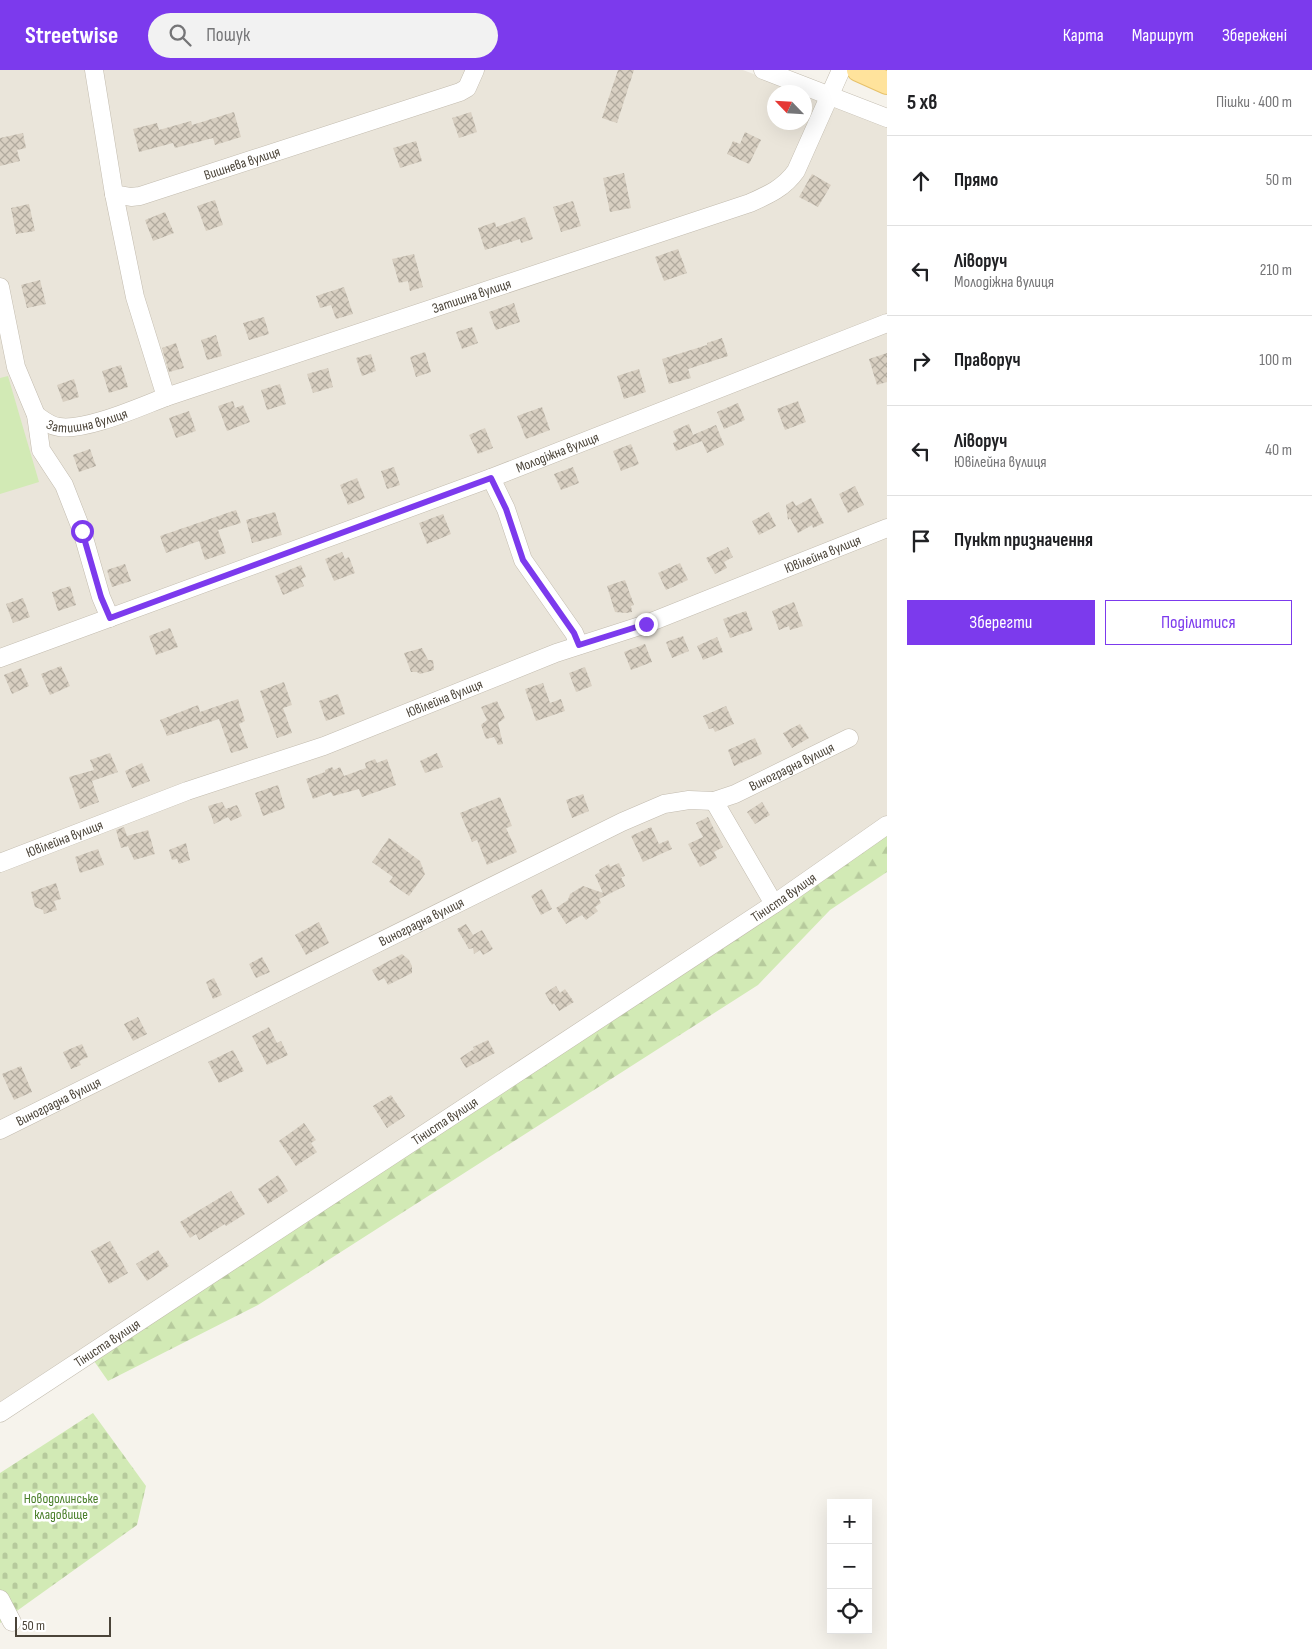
<!DOCTYPE html>
<html lang="uk">
<meta charset="utf-8">
<style>
:root{--surface:#fff;--page:#f2f2f2;--text:#202124;--muted:#757577;--line:#e0e0e0;--accent:#7c3aed}
body{margin:0;font-family:"Sofia Sans Condensed",sans-serif;background:var(--page);color:var(--text)}
.controls{position:absolute;right:15px;bottom:15px;display:grid;overflow:hidden;border-radius:0px;box-shadow:0 5px 20px #0002}
.controls button{width:45px;height:45px;display:grid;place-items:center;padding:0;border:0;border-bottom:1px solid var(--line);background:var(--surface);color:var(--text);font:25px sans-serif}
.compass{position:absolute;left:767px;top:15px;width:45px;height:45px;border-radius:50%;background:var(--surface);box-shadow:0 5px 20px #0002;rotate:295deg}
.scale{position:absolute;left:15px;bottom:12px;width:96px;box-sizing:border-box;padding-left:5px;border:2px solid #4b4439;border-top:0;font-size:14px;line-height:18px;white-space:nowrap;color:#4b4439;-webkit-text-stroke:4px #fff;paint-order:stroke}
.stop{position:absolute;width:15px;height:15px;margin:-11px;border:4px solid #7c3aed;border-radius:50%;background:#fff}
.stop.end{background:#7c3aed;border-color:#fff;box-shadow:0 1px 5px #0008}
.list{margin:0;padding:0;list-style:none}
h2{display:flex;justify-content:space-between;align-items:center;height:65px;margin:0;padding:0 20px;font-size:21px}
h2 small{font-size:16px;font-weight:400;color:var(--muted)}
.list li{display:grid;grid-template-columns:32px 1fr auto;gap:15px;align-items:center;box-sizing:border-box;height:90px;padding:0 20px;border-top:1px solid var(--line)}
.list b{display:block;font-size:19px;white-space:nowrap}
.list p{margin:0;font-size:16px;white-space:nowrap;color:var(--muted)}
.list em{font-size:16px;font-style:normal;color:var(--muted)}
.actions{display:flex;gap:10px;padding:15px 20px}
.actions a{flex:1;padding:11px 0;border:1px solid var(--accent);border-radius:0px;text-align:center;font-size:18px;color:var(--accent)}
.actions .main{background:var(--accent);color:#fff}
.icon{flex:none;width:28px;height:28px;fill:none;stroke:currentColor;stroke-width:2;stroke-linecap:round;stroke-linejoin:round}
.map{position:relative;flex:none;width:887px;height:1579px;overflow:hidden}
header{display:flex;align-items:center;gap:30px;box-sizing:border-box;height:70px;padding:0 25px;background:var(--accent);color:#fff}
header strong{font-size:24px}
nav{display:flex;gap:28px;margin-inline-start:auto;font-size:18px}
.search{width:350px;height:45px;background:var(--page);display:flex;align-items:center;gap:12px;box-sizing:border-box;padding:0 18px;border-radius:28px;color:var(--muted);font-size:19px}
main{display:flex}
aside{flex:1;background:var(--surface)}
.map>svg:first-child{display:block}
</style>
<header>
<strong>Streetwise</strong>
<div class="search"><svg class="icon" aria-label="search" viewBox="0 0 24 24"><circle cx="10" cy="10" r="6"/><path d="M15 15l6 6"/></svg>Пошук</div>
<nav><a>Карта</a><a>Маршрут</a><a>Збережені</a></nav>
</header>
<main>
<div class="map">
<svg width="887" height="1579" viewBox="0 0 887 1579">
<defs>
<pattern id="forest-firs" width="22" height="20" patternUnits="userSpaceOnUse" patternTransform="scale(1.25)"><rect width="22" height="20" fill="#d2eab5"/><path d="M5 1l3.5 6h-7zM16 11l3.5 6h-7z" fill="#b6ca9c"/></pattern>
<pattern id="cemetery-stones" width="16" height="16" patternUnits="userSpaceOnUse" patternTransform="scale(1.25)"><rect width="16" height="16" fill="#d2eab5"/><path d="M2 7V4a2 2 0 0 1 4 0v3zM10 15v-3a2 2 0 0 1 4 0v3z" fill="#b6ca9c"/></pattern>
<pattern id="building-cross-hatch" width="8" height="8" patternUnits="userSpaceOnUse" patternTransform="scale(1.25)"><rect width="8" height="8" fill="#d8cfc1"/><path d="M0 0l8 8M0 8l8-8" fill="none" stroke="#b1aa9e"/></pattern>
</defs>
<rect width="100%" height="100%" fill="#f6f3ec"/>
<!-- residential -->
<path fill="#eae5da" d="M0,0H743L800,22H774V52H804L805,24L887,57V748L765,831L0,1332Z"/>
<!-- grass -->
<path fill="#d2eab5" d="M8,306L39,412L0,424V308Z"/>
<!-- forest -->
<path fill="url(#forest-firs)" d="M887,764V802L830,840L758,915L258,1235L108,1311L94,1291Z"/>
<!-- cemetery -->
<path fill="url(#cemetery-stones)" d="M93,1343L146,1416L137,1455L0,1553V1403Z"/>
<!-- building -->
<path fill="url(#building-cross-hatch)" d="M618,0H634L617,53L602,48Z
M234,42L241,67L215,75L213,68L175,78L173,73L139,82L133,59L157,53L159,60L191,51L192,55Z
M471,42L477,62L459,68L452,48Z
M745,62L761,70L749,94L727,84L733,71L740,74Z
M23,63L26,78L17,80L20,91L0,96V68Z
M416,71L422,91L400,98L393,78Z
M624,103L631,138L610,142L603,108Z
M812,104L831,115L818,137L799,127Z
M215,130L223,155L206,161L197,136Z
M573,131L581,156L561,162L553,137Z
M29,134L35,161L16,164L11,138Z
M165,142L174,163L153,171L145,150Z
M525,147L533,169L521,173L520,169L485,180L478,158L495,152L496,157Z
M678,179L687,203L664,211L655,187Z
M414,184L423,217L410,221L408,211L399,213L392,189Z
M40,210L46,234L27,238L21,215Z
M344,217L353,244L336,249L331,235L320,238L316,226Z
M514,233L520,252L496,260L489,242Z
M264,247L269,264L249,270L243,253Z
M472,257L478,273L462,279L456,262Z
M216,265L222,286L207,290L201,270Z
M722,268L728,286L688,299L691,308L669,314L662,289L707,275V273Z
M176,273L184,298L169,302L162,278Z
M425,282L431,302L416,307L410,287Z
M887,283V312L877,315L869,289Z
M371,284L376,301L362,306L356,288Z
M121,295L128,317L109,323L102,301Z
M328,298L333,317L313,323L307,304Z
M639,299L646,322L624,329L617,306Z
M74,309L79,327L63,332L57,315Z
M280,314L286,334L267,340L261,320Z
M233,331L235,338L243,335L250,352L227,361L218,336Z
M798,331L806,352L785,360L777,339Z
M738,333L745,350L724,359L717,342Z
M542,337L550,360L526,369L517,346Z
M189,341L196,361L176,368L169,348Z
M689,354L693,365L716,355L724,375L707,383L702,371L676,381L673,373L677,371L673,361Z
M485,358L493,378L478,384L469,365Z
M631,374L639,394L621,401L613,381Z
M90,379L96,396L79,402L73,385Z
M394,397L400,415L387,419L381,401Z
M573,397L579,413L561,420L554,404Z
M357,408L365,428L348,435L340,415Z
M855,416L864,435L848,443L839,424Z
M811,428L824,453L813,458L812,455L798,463L790,448L788,450L786,435L793,431L796,436Z
M236,440L241,453L218,460L226,483L205,490L199,471L166,483L160,466Z
M275,442L282,465L252,473L246,450Z
M769,442L776,456L759,465L752,451Z
M443,444L451,464L427,474L419,453Z
M728,477L733,487L724,492L727,498L715,504L706,488Z
M342,482L345,489L349,487L355,503L334,511L325,489Z
M680,493L688,510L666,520L658,503Z
M125,494L131,511L112,517L107,500Z
M301,495L306,507L301,509L304,516L283,525L275,506Z
M625,510L634,535L631,536L632,542L626,543L615,542L607,516Z
M70,516L76,535L58,541L52,522Z
M23,528L30,547L13,553L6,534Z
M794,532L803,556L790,560L789,556L779,560L772,541Z
M746,541L753,560L730,568L723,549Z
M170,558L178,577L156,585L149,566Z
M683,566L689,581L672,588L666,572Z
M717,567L723,582L703,590L697,576Z
M645,574L652,592L631,600L624,582Z
M422,578L428,590H433L434,600L420,604L417,602H411L404,583Z
M61,596L70,616L50,625L41,604Z
M585,597L592,616L576,622L569,603Z
M21,598L29,616L12,624L4,605Z
M284,612L292,635L283,638L292,663L277,668L260,621Z
M543,613L550,633L561,629L565,641L536,651L525,619Z
M338,624L345,644L326,651L319,631Z
M238,629L245,651L239,654L248,678L231,683L219,649L167,666L160,650L198,635L200,642Z
M497,631L505,648L498,653L503,674L498,675L494,667L486,669L481,655L487,650L481,637Z
M726,636L734,654L715,662L713,658L709,659L703,646Z
M800,654L809,668L792,678L783,663Z
M755,668L762,684L734,696L728,680Z
M110,683L118,702L92,711L99,732L80,739L69,707L94,700L90,690Z
M437,683L443,697L425,703L420,691Z
M375,689L377,693L387,689L396,715L362,727L359,719L333,726L331,722L313,729L306,709L325,702V700L332,697L334,700L340,697L344,706L366,698L365,693Z
M142,693L150,711L132,718L125,701Z
M278,715L285,738L263,746L255,723Z
M583,724L589,741L572,748L566,730Z
M500,727L512,756L506,758L517,782L487,795L477,770L472,772L460,743Z
M222,732L226,739L237,735L242,746L231,751L228,747L214,754L208,736Z
M762,732L770,745L755,754L747,742Z
M708,747L723,777L714,782L717,788L700,797L688,774L703,767L696,753Z
M124,757L127,766L148,760L155,784L134,790L128,776L121,778L116,760Z
M651,757L659,774L668,770L672,779L643,792L631,766Z
M389,768L420,791L425,804L409,826L389,812L393,807L372,792Z
M186,773L190,790L179,794L177,789L172,790L169,780Z
M98,779L104,795L80,803L75,787Z
M619,793L625,806L621,807L625,816L599,829L601,833L595,837L598,841L586,850L582,845L566,854L556,838L568,830L570,824L583,816L603,823L595,805L600,802L599,800L609,794L610,797Z
M56,813L61,829L54,831L57,840L44,844L43,840L35,837L31,822Z
M542,819L552,839L541,845L531,826Z
M319,852L329,873L306,885L295,865Z
M466,854L473,865L482,860L493,879L483,885L480,880L474,884L473,878L469,879L457,859Z
M402,884L409,890L412,896V903L388,915L384,908L378,911L372,900Z
M262,887L270,902L256,908L249,894Z
M214,908L222,925L213,929L206,912Z
M556,916L560,923L565,919L574,932L559,941L554,933L552,935L545,923Z
M138,947L147,964L133,971L124,954Z
M269,957L277,973L281,971L288,985L267,995L252,966Z
M488,970L495,983L466,998L460,988L474,979L473,977Z
M82,974L88,987L79,991L81,995L71,999L63,982Z
M233,980L244,1001L219,1013L208,992Z
M21,996L32,1022L14,1030L2,1004Z
M391,1025L405,1046L387,1058L373,1036Z
M304,1053L316,1070L311,1073L317,1082L296,1096L279,1071Z
M278,1105L288,1121L268,1134L258,1119Z
M231,1121L245,1144L226,1156L225,1154L199,1170L196,1164L190,1168L180,1152Z
M110,1171L128,1203L109,1214L91,1181Z
M158,1180L169,1196L147,1211L136,1194Z"/>
<g fill="none" stroke-linecap="round" stroke-linejoin="round">
<defs>
<g id="minor">
<path id="s1" d="M94,0L114,124L131,127L140,126L460,22L467,18L475,0"/>
<path d="M763,0L887,48"/>
<path d="M114,124L135,227L166,327"/>
<path d="M0,217L16,297L36,345L41,380L64,415L82,461L101,527L110,548"/>
<path id="s2" d="M36,345C43,350 50,356 59,357C87,361 139,337 166,327L750,133C768,125 784,118 796,101L841,0"/>
<path d="M491,408L506,439L523,490L574,563L579,575"/>
<path id="s3" d="M0,588L491,408L887,253"/>
<path d="M714,731L774,834"/>
<path id="s4" d="M0,793L187,721L324,676L556,583L646,554L887,458"/>
<path id="s5" d="M0,1060L622,752L664,734L689,730L714,731L735,724L849,668"/>
<path id="s6" d="M0,1343L774,834L887,755"/>
<path d="M0,1529L12,1552"/>
</g>
<path id="major" d="M858,0L887,13"/>
</defs>
<!-- minor casing -->
<use href="#minor" stroke="#c2bbae" stroke-width="19"/>
<!-- major casing -->
<use href="#major" stroke="#e6c16a" stroke-width="24"/>
<!-- minor -->
<use href="#minor" stroke="#fff" stroke-width="18"/>
<!-- major -->
<use href="#major" stroke="#ffe39c" stroke-width="22"/>
</g>
<g fill="none" stroke-linecap="round" stroke-linejoin="round">
<!-- route -->
<path stroke="#7c3aed" stroke-width="6" d="M82,461L101,527L110,548L491,408L506,439L523,490L574,563L579,575L646,554"/>
</g>
<g text-anchor="middle" dominant-baseline="central" stroke-width="5" stroke-linejoin="round" paint-order="stroke">
<!-- street labels -->
<g font-size="14" fill="#4b4439" stroke="#fff">
<text stroke="none"><textPath href="#s1" startOffset="259">Вишнева вулиця</textPath></text>
<text stroke="none"><textPath href="#s2" startOffset="460">Затишна вулиця</textPath></text>
<text stroke="none"><textPath href="#s2" startOffset="55">Затишна вулиця</textPath></text>
<text stroke="none"><textPath href="#s3" startOffset="594">Молодіжна вулиця</textPath></text>
<text stroke="none"><textPath href="#s4" startOffset="879">Ювілейна вулиця</textPath></text>
<text stroke="none"><textPath href="#s4" startOffset="474">Ювілейна вулиця</textPath></text>
<text stroke="none"><textPath href="#s5" startOffset="875">Виноградна вулиця</textPath></text>
<text stroke="none"><textPath href="#s4" startOffset="69">Ювілейна вулиця</textPath></text>
<text stroke="none"><textPath href="#s6" startOffset="938">Тіниста вулиця</textPath></text>
<text stroke="none"><textPath href="#s5" startOffset="470">Виноградна вулиця</textPath></text>
<text stroke="none"><textPath href="#s5" startOffset="65">Виноградна вулиця</textPath></text>
<text stroke="none"><textPath href="#s6" startOffset="532">Тіниста вулиця</textPath></text>
<text stroke="none"><textPath href="#s6" startOffset="128">Тіниста вулиця</textPath></text>
</g>
<!-- park labels -->
<g font-size="14" fill="#4a7f2a" stroke="#fff">
<text x="61" y="1428">Новодолинське<tspan x="61" dy="16">кладовище</tspan></text>
</g>
</g>
</svg>
<div class="controls">
<button>+</button>
<button>−</button>
<button><svg class="icon" aria-label="locate" viewBox="0 0 24 24"><circle cx="12" cy="12" r="6"/><path d="M12 2v4M12 18v4M2 12h4M18 12h4"/></svg></button>
</div>
<svg class="compass" viewBox="-18 -18 36 36"><path d="M0-13l5 13h-10z" fill="#e53935"/><path d="M0 13l5-13h-10z" fill="#757577"/></svg>
<div class="scale">50 m</div>
<div class="stop" style="left:82px;top:461px"></div>
<div class="stop end" style="left:646px;top:554px"></div>
</div>
<aside>
<h2>5 хв<small>Пішки · 400 m</small></h2>
<ul class="list">
<li><svg class="icon" aria-label="ahead" viewBox="0 0 24 24"><path d="M12 20V5M6 11l6-6 6 6"/></svg><div><b>Прямо</b></div><em>50 m</em></li>
<li><svg class="icon" aria-label="left" viewBox="0 0 24 24"><path d="M17 20v-9H6M10 6l-5 5 5 5"/></svg><div><b>Ліворуч</b><p>Молодіжна вулиця</p></div><em>210 m</em></li>
<li><svg class="icon" aria-label="right" viewBox="0 0 24 24"><path d="M7 20v-9h11M14 6l5 5-5 5"/></svg><div><b>Праворуч</b></div><em>100 m</em></li>
<li><svg class="icon" aria-label="left" viewBox="0 0 24 24"><path d="M17 20v-9H6M10 6l-5 5 5 5"/></svg><div><b>Ліворуч</b><p>Ювілейна вулиця</p></div><em>40 m</em></li>
<li><svg class="icon" aria-label="arrive" viewBox="0 0 24 24"><path d="M6 21V4h12l-3 4 3 4H6"/></svg><div><b>Пункт призначення</b></div></li>
</ul>
<div class="actions"><a class="main">Зберегти</a><a>Поділитися</a></div>
</aside>
</main>
